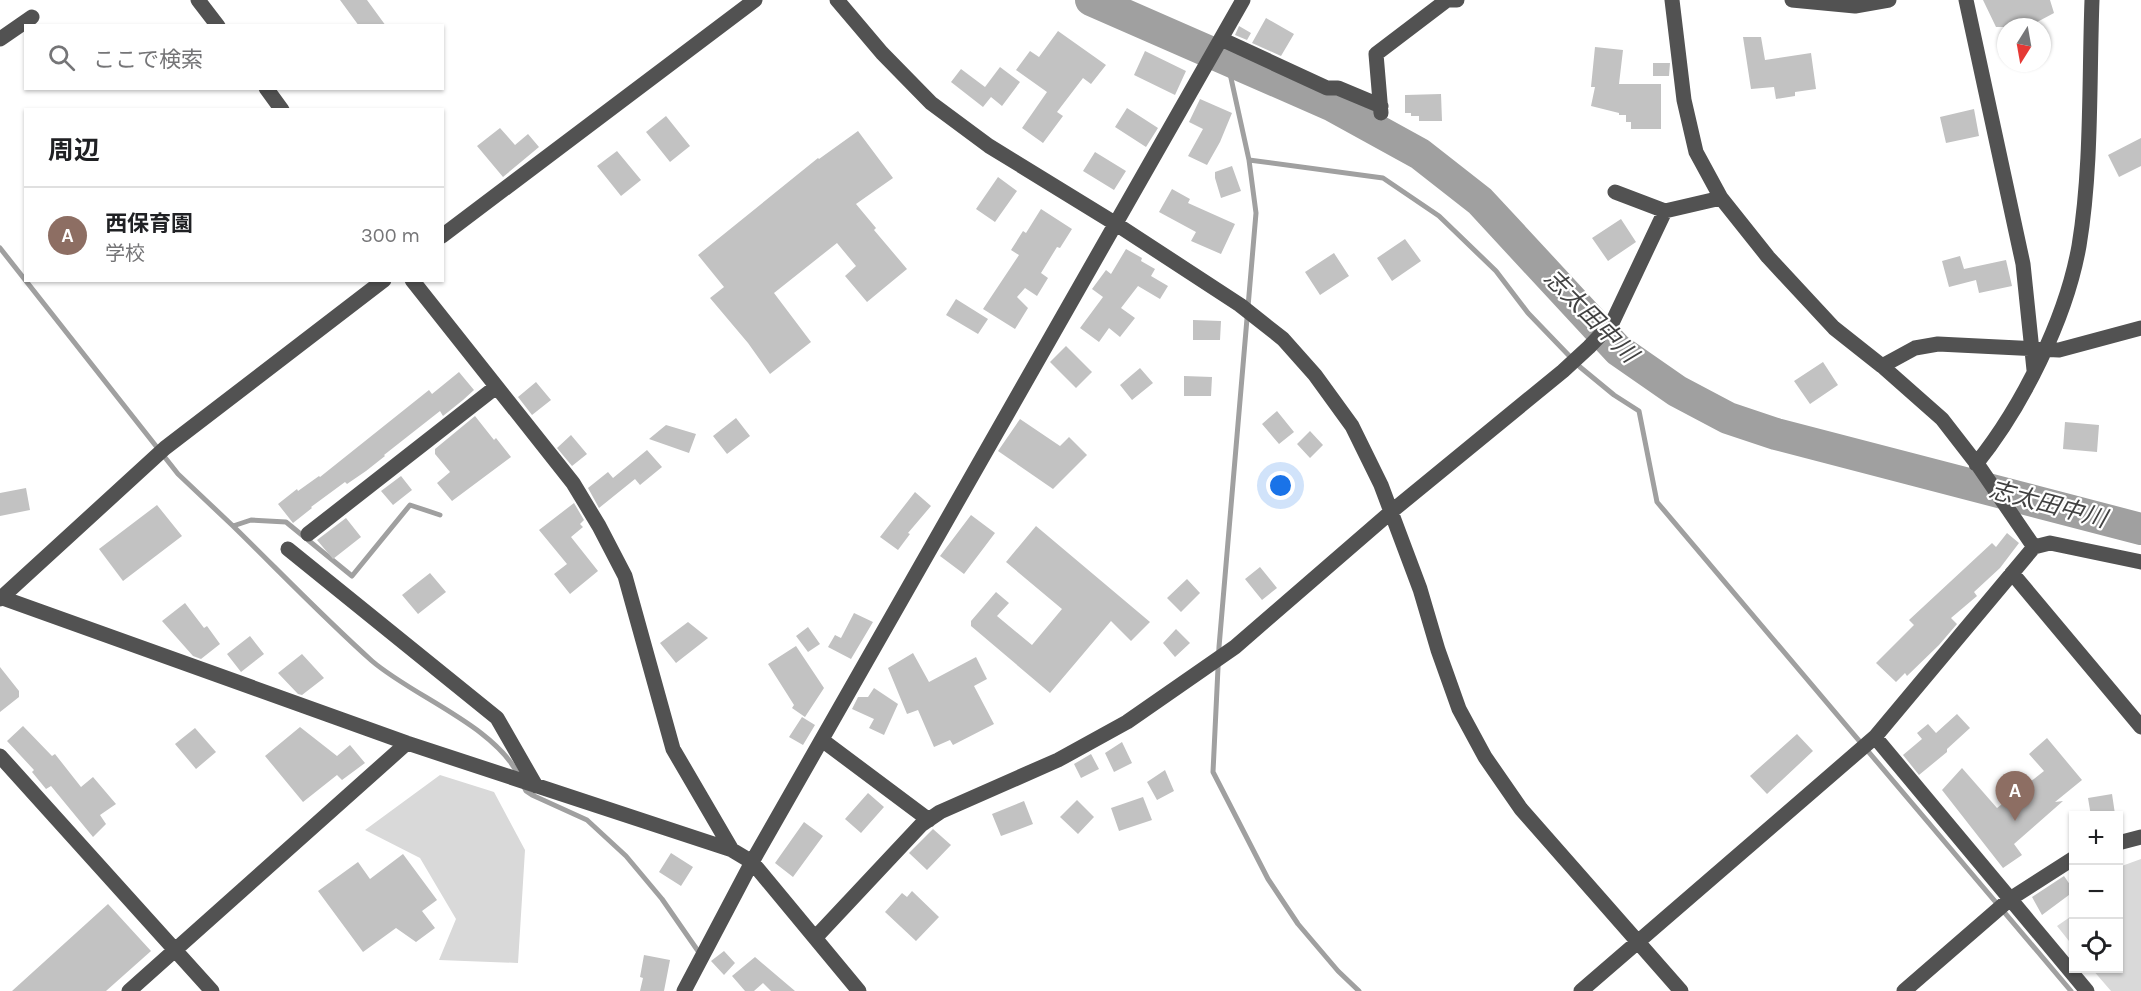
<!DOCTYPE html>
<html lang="ja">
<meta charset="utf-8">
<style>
:root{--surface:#fff;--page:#f2f2f2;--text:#202124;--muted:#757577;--line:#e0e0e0;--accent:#1a73e8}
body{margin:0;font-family:Karla,"Noto Sans JP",sans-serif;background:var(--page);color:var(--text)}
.controls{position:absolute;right:18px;bottom:18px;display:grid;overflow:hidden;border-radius:0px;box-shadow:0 2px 4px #0004}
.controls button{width:54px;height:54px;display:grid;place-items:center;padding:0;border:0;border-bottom:2px solid var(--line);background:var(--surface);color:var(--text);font:30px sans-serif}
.compass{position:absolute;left:1997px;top:18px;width:54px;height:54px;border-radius:50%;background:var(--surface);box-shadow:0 2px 4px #0004;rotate:191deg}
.you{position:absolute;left:1281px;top:486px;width:21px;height:21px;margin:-15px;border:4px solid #fff;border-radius:50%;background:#1a73e8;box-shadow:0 0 0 9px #1a73e833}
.badge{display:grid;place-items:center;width:39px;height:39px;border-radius:50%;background:var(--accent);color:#fff;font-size:20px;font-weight:700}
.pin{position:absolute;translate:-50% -50px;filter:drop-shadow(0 2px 3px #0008)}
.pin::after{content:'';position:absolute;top:32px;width:21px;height:18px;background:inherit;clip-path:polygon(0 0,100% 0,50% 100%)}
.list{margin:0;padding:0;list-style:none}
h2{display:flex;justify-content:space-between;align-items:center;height:78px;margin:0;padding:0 24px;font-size:26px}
h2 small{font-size:20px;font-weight:400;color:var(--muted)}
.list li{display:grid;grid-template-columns:39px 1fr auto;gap:18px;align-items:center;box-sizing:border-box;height:96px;padding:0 24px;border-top:2px solid var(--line)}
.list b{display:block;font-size:22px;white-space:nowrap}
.list p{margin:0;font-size:20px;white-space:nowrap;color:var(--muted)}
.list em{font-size:20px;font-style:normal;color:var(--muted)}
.icon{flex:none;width:33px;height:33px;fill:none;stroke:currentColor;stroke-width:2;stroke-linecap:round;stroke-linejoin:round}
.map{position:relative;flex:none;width:2141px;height:991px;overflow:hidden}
.search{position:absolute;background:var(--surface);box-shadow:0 2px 4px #0004;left:24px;top:24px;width:420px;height:66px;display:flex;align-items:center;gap:15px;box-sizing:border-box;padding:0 21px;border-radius:0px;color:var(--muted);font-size:22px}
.panel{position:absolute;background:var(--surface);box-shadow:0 2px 4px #0004;left:24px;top:108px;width:420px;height:174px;border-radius:0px}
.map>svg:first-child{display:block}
</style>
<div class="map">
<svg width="2141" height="991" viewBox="0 0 2141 991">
<rect width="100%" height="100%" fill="#fff"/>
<!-- green -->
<path fill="#d9d9d9" d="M440,775L494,792L525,850L518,963L439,960L456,919L420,858L365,830Z
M2141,859V991H2111L2092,969L2118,968L2119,867Z
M2073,915V946L2057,926Z"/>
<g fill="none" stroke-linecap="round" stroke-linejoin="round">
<!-- stream -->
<path stroke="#a0a0a0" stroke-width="5" d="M1227,60L1249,160L1256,213L1219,647L1213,772L1268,879L1298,924L1338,971L1359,991
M1249,160L1383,178L1439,216L1496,271L1528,313L1580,367L1614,395L1639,411L1657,502L2071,991
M0,248L178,474L233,526L251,520L286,522L352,576L410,505L440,515
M233,526C279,571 324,618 372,661C414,697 495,726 519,776
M523,785L526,791L532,795L587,820L626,856L662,899L698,951"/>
<!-- river -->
<path stroke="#a0a0a0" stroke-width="32" d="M1091,0L1331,105L1420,154L1480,201L1618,350L1677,391L1728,418L1776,434L2141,529"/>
</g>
<!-- building -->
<path fill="#c2c2c2" d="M340,0H367L386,26H359Z
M1983,0H2050L2054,13L2028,27H1996Z
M1266,18L1294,34L1281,56L1252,43Z
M1239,26L1251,33L1247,40L1235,35Z
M1058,31L1106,65L1091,84L1083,78L1057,112L1063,116L1043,143L1022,128L1047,92L1016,70L1030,51L1039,57Z
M1743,37H1761L1765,60L1811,53L1816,89L1795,92V96L1776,99L1774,87L1751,89Z
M1595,47L1623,50L1619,84H1661V129H1631V122H1626V115H1619V113L1591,106L1595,87H1591Z
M1145,51L1186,71L1175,95L1134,75Z
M1653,63H1670L1669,76H1653Z
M1000,67L1020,82L1002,106L991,97L983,107L951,82L961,69L985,87Z
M1441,94L1442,121H1419V116H1411V113H1405V95Z
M1200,99L1232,113L1220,142L1207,165L1188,156L1203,129L1189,122Z
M1127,108L1158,128L1146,147L1115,127Z
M1974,109L1979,136L1946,143L1940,117Z
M666,116L690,146L670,162L646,132Z
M500,128L515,145L528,134L539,147L503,177L477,146Z
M858,131L893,178L856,204L876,228L874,230L907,269L867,302L845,276L856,266L837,243L774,293L811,342L770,374L748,343L710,298L724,287L698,255L818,158L819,159Z
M2141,138V166L2119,177L2108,155Z
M617,151L641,180L621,196L597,166Z
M1095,152L1126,171L1114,190L1083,171Z
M1232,166L1241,191L1221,198L1215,178V172Z
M998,177L1017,191L995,222L976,209Z
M1172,189L1190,199L1188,203L1235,224L1221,254L1191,241L1196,232L1159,212Z
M1041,209L1072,229L1060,248L1057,247L1041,273L1048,278L1037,296L1025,288L1017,297L1028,308L1015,329L983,309L1019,255L1011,250L1023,231L1026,233Z
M1621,219L1636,242L1608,261L1592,238Z
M1405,239L1421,261L1392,281L1377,258Z
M1126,249L1142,258L1141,261L1155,269L1151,276L1168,286L1160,299L1138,286L1121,308L1135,318L1120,337L1109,328L1099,342L1080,328L1103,297L1092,289L1106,270L1111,274Z
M1334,253L1349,276L1320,295L1305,272Z
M1960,256L1964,269L2006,260L2012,286L1979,293L1976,280L1949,287L1942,261Z
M956,299L988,319L978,334L946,315Z
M1193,320L1221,321L1220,340H1193Z
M1066,346L1092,372L1076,388L1050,362Z
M1823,362L1838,385L1810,404L1794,381Z
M1140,368L1153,383L1132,400L1120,385Z
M459,372L474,390L463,400L443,416L440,411L384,455L385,456L366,471L347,484L345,482L311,507L312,508L293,523L278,504L297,489L298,491L319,476L320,477L429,390L432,394Z
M1184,376L1212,377L1211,396H1184Z
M536,382L551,400L532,415L518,397Z
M1277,411L1294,432L1279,444L1262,424Z
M475,416L494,440L496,438L511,457L452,501L437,483L450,472L435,454V449Z
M736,418L750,436L727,454L713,436Z
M1020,419L1060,446L1069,437L1087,455L1053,489L998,451Z
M2065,422L2099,425L2097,452L2063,449Z
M666,425L696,434L689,453L649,439Z
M1310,431L1323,445L1310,458L1297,444Z
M571,435L587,454L572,466L557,448Z
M647,450L662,467L640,485L635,479L599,508L588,488L608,472L613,478Z
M401,476L412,490L393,505L381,491Z
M26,488L30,510L0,516V493Z
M915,492L931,506L908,533L910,534L898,550L880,537Z
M574,503L584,520L580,524L583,527L571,537L598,571L570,594L554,574L567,564L539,530Z
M157,505L182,536L123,581L99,549Z
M971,515L995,533L964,574L940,556Z
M346,518L361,537L333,559L317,540Z
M1036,526L1150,622L1131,641L1111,621L1050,693L971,626V621L996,592L1009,603L997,616L1032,645L1062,609L1006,562Z
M2007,533L2019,543L2000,568L1974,592L1977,596L1951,618L1957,624L1939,645L1907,676L1905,673L1896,682L1876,663L1914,625L1909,620L1992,543L1996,547Z
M1260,567L1277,588L1262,600L1245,579Z
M430,573L446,592L418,614L402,595Z
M1187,579L1200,593L1181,612L1167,598Z
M185,603L204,628L207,626L220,644L201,659L193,656L162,621Z
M854,613L873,622L851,659L828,647L835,635L841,638Z
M688,622L708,638L676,663L660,643Z
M808,627L820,644L808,652L796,636Z
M1176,629L1190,643L1175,657L1163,643Z
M250,636L264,654L241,672L227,654Z
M796,646L824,688L805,717L792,708L794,705L768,664Z
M913,653L929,682L976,657L987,679L974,686L994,724L953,745L950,740L934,747L918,710L907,714L888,668Z
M302,654L324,678L302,695L298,694L278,673Z
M0,667L19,691V697L0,712Z
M874,688L898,704L884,735L869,728L874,719L852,709L858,697H868Z
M1957,714L1970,728L1947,749V752L1919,775L1903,755L1922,739L1917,733L1928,724L1936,733Z
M802,717L815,725L803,745L789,737Z
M23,726L52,756L55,754L81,787L93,777L116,804L100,815L106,824L93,837L51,786L46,789L32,772L34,770L7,741Z
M300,727L337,756L350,745L365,763L342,780L337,775L303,802L265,756Z
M195,728L216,752L196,769L175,744Z
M1797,734L1813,751L1767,794L1750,776Z
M2047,738L2082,780L2055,802L2063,801L2014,844L2022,855L2003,868L1942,790L1962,768L1997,808L2044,771L2029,754Z
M1122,742L1132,763L1114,772L1105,753Z
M1091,754L1099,769L1081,778L1074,764Z
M1165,770L1174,791L1157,800L1147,782Z
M868,793L884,807L861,833L845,819Z
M2112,794L2115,814L2091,816L2088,798Z
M1143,797L1152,820L1119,831L1111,808Z
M1077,800L1094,817L1078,834L1060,817Z
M1024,801L1033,824L1001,836L992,814Z
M804,822L823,836L793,877L775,863Z
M933,829L951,845L927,870L909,853Z
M671,853L693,867L681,886L659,872Z
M403,854L437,900L422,911L435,928L416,942L396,928L363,952L318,891L358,862L370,879Z
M2064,876L2073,889V892L2042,915L2032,897Z
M912,891L939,917L916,941L885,912L902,893L907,897Z
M108,904L151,951L106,991H12Z
M724,951L735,963L724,975L711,961Z
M644,955L670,960L664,991H640L643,978L640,977Z
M755,957L795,991H771L763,983L754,991H745L732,976Z"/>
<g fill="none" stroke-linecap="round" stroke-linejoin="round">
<!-- minor -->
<path stroke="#525252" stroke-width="15" d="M198,0L218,26
M837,0L882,53L931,103L989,146L1116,224L1240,305L1283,339L1315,375L1352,426L1381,485L1420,589L1438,650L1459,709L1485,757L1521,809L1681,991
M1672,0L1684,100L1696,152L1721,198L1768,257L1834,328L1882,366L1942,419L1980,468L2034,547
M1792,0L1855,6L1889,0
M1966,0L2023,264L2034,370
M0,39L32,17
M1221,39L1327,88H1338L1381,106
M266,88L282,110
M1381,113L1376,54L1447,0H1457
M1615,192L1665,211L1721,198
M442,236L755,0
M412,280L573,483L599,526L625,576L673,749L732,850
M1882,366L1915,348L1938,344L2059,350L2141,328
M1976,464C2022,407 2066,319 2079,246C2092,168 2089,80 2092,0
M308,534L496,387
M288,549L497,718L536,786
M2012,573L2141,727
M0,597L407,743L732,850L752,862L859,991
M0,599L165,448L384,280
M1875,737L2087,991
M822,740L929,820
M0,756L212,991
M2118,843L2141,837
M815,938L921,825L940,812L1058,760L1127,722L1235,647L1392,511L1563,371L1589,347L1612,323L1665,211
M129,991L407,743
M684,991L752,862L1243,0
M1581,991L1875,737L2034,547L2050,543L2141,562
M1904,991L2010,899L2074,858"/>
</g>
<g text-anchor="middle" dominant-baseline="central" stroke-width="4.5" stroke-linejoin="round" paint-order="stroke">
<!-- water labels -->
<g font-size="24" font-style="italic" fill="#414141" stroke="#fff">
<text transform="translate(1591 316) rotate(45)">志太田中川</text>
<text transform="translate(2048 504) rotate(15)">志太田中川</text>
</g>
</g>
</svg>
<div class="controls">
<button>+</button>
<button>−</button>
<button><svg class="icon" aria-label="locate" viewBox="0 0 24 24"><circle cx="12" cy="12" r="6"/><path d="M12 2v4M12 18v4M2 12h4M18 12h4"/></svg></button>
</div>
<svg class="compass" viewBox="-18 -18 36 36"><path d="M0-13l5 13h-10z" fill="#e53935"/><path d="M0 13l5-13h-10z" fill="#757577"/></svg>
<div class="you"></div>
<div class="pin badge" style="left:2015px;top:821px;background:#8d6e63">A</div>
<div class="search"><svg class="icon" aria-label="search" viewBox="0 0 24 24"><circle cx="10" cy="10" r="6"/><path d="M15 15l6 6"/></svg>ここで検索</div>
<section class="panel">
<h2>周辺<small></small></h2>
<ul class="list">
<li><span class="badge" style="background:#8d6e63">A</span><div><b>西保育園</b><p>学校</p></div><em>300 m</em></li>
</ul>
</section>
</div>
